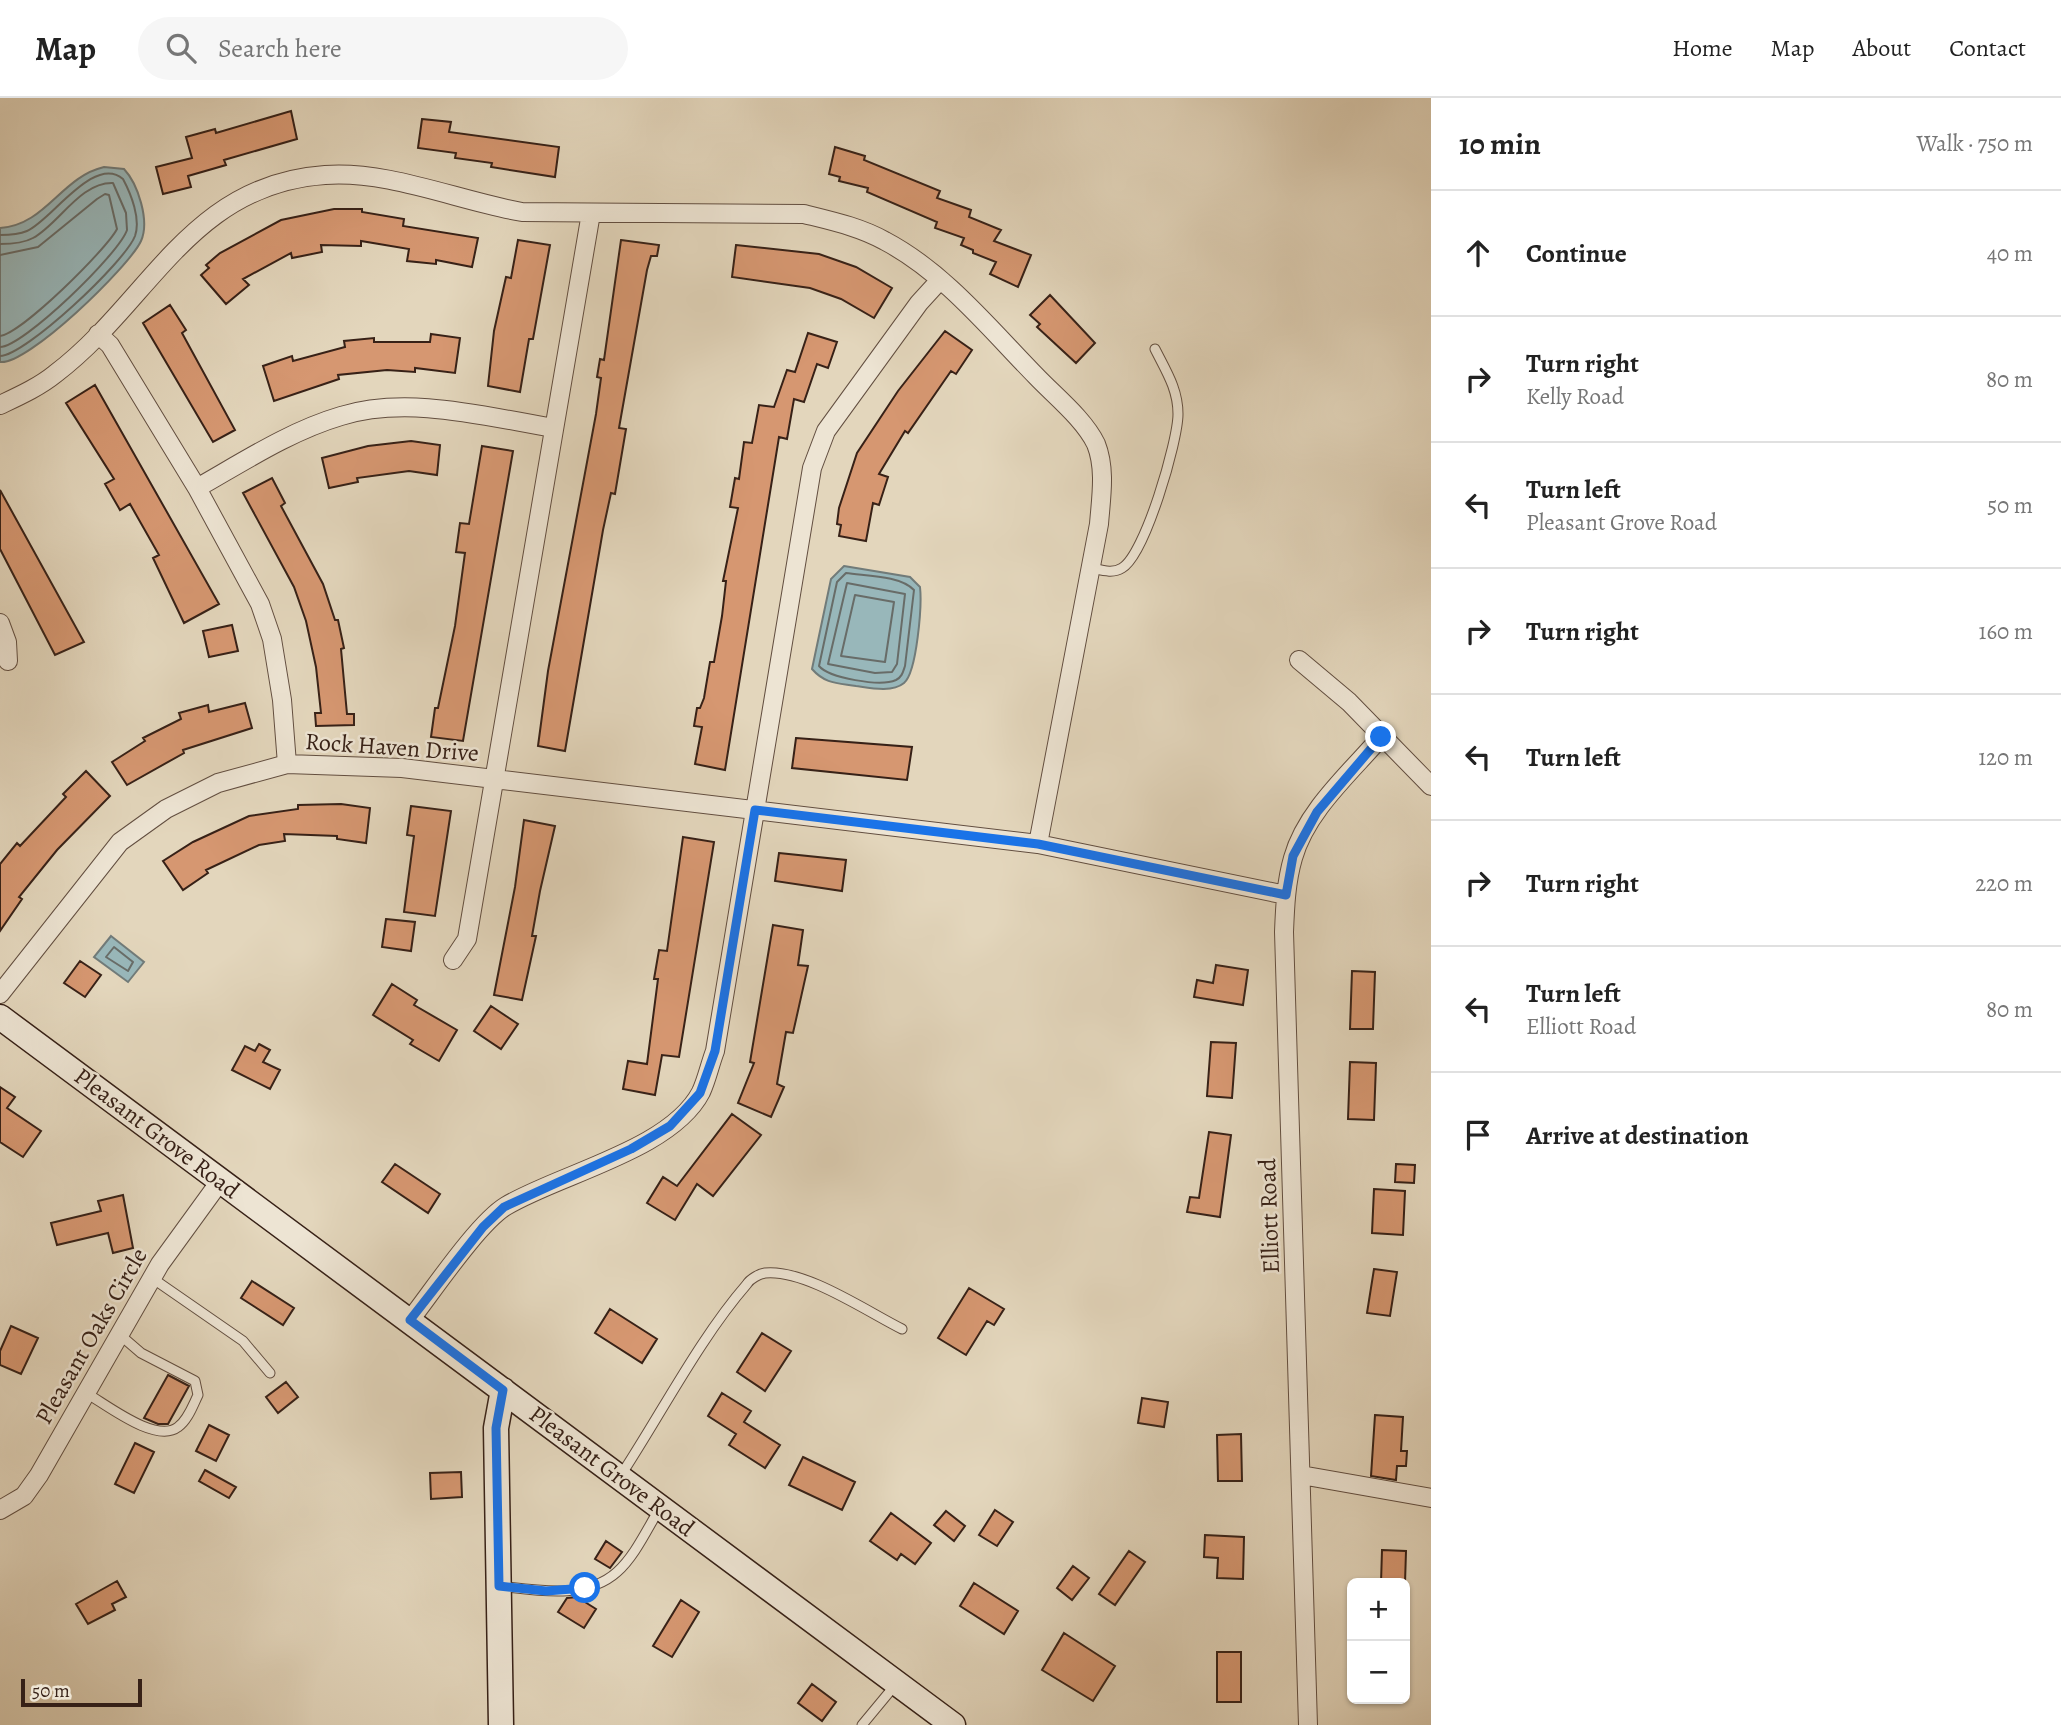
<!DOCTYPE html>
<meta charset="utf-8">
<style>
:root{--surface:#fff;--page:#f6f6f6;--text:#222;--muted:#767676;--line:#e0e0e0}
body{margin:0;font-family:Alegreya,serif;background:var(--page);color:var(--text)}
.controls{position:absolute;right:21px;bottom:21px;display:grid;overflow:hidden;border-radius:10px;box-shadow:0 2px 5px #0004}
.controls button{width:63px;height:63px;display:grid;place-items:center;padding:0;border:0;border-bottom:2px solid var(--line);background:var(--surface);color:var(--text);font:35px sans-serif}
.scale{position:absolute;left:21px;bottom:18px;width:121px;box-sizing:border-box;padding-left:7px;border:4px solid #372117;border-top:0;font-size:19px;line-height:24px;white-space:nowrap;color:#372117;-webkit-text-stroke:5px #ede4d3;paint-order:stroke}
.stop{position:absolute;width:21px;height:21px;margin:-16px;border:5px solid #1a73e8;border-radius:50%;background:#fff}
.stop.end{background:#1a73e8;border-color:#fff;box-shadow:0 2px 7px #0008}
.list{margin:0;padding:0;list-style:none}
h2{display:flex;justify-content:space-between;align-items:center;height:91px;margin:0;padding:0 28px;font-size:30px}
h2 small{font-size:23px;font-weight:400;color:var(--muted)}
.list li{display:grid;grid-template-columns:46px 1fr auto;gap:21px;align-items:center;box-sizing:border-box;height:126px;padding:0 28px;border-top:2px solid var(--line)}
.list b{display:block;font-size:26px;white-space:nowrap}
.list p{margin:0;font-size:23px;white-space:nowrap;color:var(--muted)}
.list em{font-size:23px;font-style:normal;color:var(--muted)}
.icon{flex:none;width:38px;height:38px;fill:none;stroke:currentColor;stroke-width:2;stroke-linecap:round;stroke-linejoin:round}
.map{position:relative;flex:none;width:1431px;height:1627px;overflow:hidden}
header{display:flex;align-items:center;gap:42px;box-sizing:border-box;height:98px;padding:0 35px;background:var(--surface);border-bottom:2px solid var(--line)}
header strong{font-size:33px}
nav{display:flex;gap:38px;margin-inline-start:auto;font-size:24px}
.search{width:490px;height:63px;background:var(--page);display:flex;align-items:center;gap:18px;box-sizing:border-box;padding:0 24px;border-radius:38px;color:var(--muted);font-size:26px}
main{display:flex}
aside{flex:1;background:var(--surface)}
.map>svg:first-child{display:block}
</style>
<header>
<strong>Map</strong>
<div class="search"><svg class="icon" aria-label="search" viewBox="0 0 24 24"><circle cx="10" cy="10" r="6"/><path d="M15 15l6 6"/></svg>Search here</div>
<nav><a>Home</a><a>Map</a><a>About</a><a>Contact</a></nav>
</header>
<main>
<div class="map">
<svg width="1431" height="1627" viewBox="0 0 1431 1627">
<rect width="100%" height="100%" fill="#e3d6bc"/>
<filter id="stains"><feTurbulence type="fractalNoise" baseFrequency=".00286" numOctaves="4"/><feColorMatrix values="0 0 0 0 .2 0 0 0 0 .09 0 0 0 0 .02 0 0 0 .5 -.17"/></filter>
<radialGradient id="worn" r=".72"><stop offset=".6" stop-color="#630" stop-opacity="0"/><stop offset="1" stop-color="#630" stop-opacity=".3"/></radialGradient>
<!-- water -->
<path fill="#98b7ba" stroke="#717b79" stroke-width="2" d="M104,69L124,71C138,86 150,123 141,143C129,169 27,268 0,264V130C46,127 61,79 104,69Z
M844,468L910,479L920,489C922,507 917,574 904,585C892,595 870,590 856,588C838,585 825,586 812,571L831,481Z
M111,838L144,864L128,884L94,859Z"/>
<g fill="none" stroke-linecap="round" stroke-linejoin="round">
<!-- shore -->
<path stroke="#686c68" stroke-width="2" d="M0,137C8,137 20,136 27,133C51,123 94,56 123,81C131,96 141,121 135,138C125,164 25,258 0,258
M0,146C10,146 24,145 33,140C59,126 80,84 113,85L126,115L127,132C119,156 23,249 0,249
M0,157L38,149L97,101L105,96L109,97L117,131C106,152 22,235 0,238
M846,475C865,478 900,477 914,492L905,568C903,574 902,579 896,582C880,589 829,580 819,568L837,484Z
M847,485L905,496L897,566L892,574L875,575L828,566Z
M855,497L894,504L885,564L841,558Z
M114,849L133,864L128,873L106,859Z"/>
</g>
<!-- building -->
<path fill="#d69771" stroke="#372117" stroke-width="2" d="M291,13L297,41L224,62L226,67L188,78L191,89L163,96L156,69L192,60L186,39L215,31L216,35Z
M422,21L451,24L449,34L559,49L555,79L491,69L492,65L455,60L456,55L418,50Z
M835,49L865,58L864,62L940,93L937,100L971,112L969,119L1001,132L994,143L1031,157L1018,189L990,176L996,164L973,155V152L961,147L964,140L935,130L937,124L867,94L868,90L839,83L840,79L829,76Z
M334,111H362V114L404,121L403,128L478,140L472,169L436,162V166L407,163L409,151L361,143V148L321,147L322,154L292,160L291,155L243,181L249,187L226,206L201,177L209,170L206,167L220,155L281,122Z
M518,142L550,147L533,241H529L520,294L488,288L494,233L506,179L511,180Z
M621,142L659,147L657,158H651L647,172L619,330L626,331L615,396L611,395L603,432L565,653L538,648L548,573L596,316L601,280L597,279L600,261L604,262Z
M736,147L819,156L856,169L892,190L874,220L841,201L810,190L732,179Z
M1050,197L1095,245L1076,265L1037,229L1040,226L1030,217Z
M170,207L186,232L182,235L235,332L213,344L143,225Z
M945,233L972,252L956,276L951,273L908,335L905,333L879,376L888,379L879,407L873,405L866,443L839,438L841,427L837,426L839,410L857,355L898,293Z
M808,235L837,244L828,270L817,266L804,304L794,301L787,341L779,339L725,672L695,666L702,629L694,628L697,610H700L704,600L710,564H714L722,518L726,483H723L738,410L730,409L735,380L739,381L744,344L752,345L759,307L774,309L787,272L795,274Z
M431,236L460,240L455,275L415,270V274L387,272L338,277L339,281L274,303L263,268L292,258L293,263L345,249L344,243L374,240V244H430Z
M95,287L219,506L184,525L153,460L159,457L130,406L120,412L105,386L114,381L66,305Z
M411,343L440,347L437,377L409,373L357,380L358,384L329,390L322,360L368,348Z
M482,348L513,353L463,643L431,639L435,610H438L455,528L465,455L456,454L460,425L469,426Z
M272,380L285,405L281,408L323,486L335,522H338L344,550L341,551L347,616H354V627L316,628L315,615H321L316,569L306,523L294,489L243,395Z
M0,392L84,544L55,557L0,451Z
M232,527L238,553L209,559L203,533Z
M245,605L252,630L183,652L184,655L127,687L112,664L145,643L143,640L181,621L179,615L208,607L209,614Z
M796,640L912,649L907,682L792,670Z
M86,673L110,698L57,752L19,799L22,801L0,833V766L17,745L20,748L66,699L63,696Z
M341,706L370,710L366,745L337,741V738L284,736L285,743L259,747L206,772L208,775L183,792L163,763L193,744L249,718L298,711V707Z
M411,708L451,713L435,818L404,814L414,738L407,737Z
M524,722L555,728L540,793L532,838H536L522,902L494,897L515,789Z
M683,739L714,744L679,959L662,957L655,997L623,991L628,963L647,966L658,881H654L659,852L667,853Z
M779,755L846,762L842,793L775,783Z
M386,821L415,824L411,853L382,849Z
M773,827L803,832L798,867L808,868L793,935L786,934L777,986L784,989L771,1019L738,1005L754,965L750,964Z
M80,863L101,877L85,899L64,885Z
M1216,867L1248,872L1243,907L1194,899L1197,882L1213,885Z
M1352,873L1375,874L1373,931H1350Z
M392,886L417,902L414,907L457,932L439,963L410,946L413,942L373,917Z
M491,908L518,926L501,951L474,933Z
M1211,944L1236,945L1232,1000L1207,998Z
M259,946L270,952L263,964L280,972L270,991L232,972L245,948L255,953Z
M1350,964L1376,965L1374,1022L1348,1021Z
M0,989L15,999L7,1010L41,1033L23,1059L0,1044Z
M732,1016L761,1037L713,1098L697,1086L675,1122L647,1105L663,1079L677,1088Z
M1209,1034L1231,1037L1220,1119L1187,1114L1190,1099L1199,1100Z
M395,1066L440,1096L428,1115L382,1084Z
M1396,1066L1415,1067L1414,1085L1395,1084Z
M1374,1091L1405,1093L1403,1137L1372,1135Z
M123,1097L133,1150L113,1155L108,1135L57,1147L51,1125L101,1113L98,1103Z
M1374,1171L1397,1174L1390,1218L1367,1215Z
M252,1183L294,1210L283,1227L241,1200Z
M969,1190L1004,1211L994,1227L987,1223L966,1257L938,1240Z
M610,1211L657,1241L642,1265L595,1235Z
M11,1228L38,1240L21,1276L0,1267V1253Z
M762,1235L791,1253L765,1293L737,1274Z
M168,1277L189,1288L168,1326H158L144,1320Z
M286,1284L298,1299L278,1315L266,1299Z
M722,1295L751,1313L744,1324L780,1347L765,1370L729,1347L736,1336L708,1318Z
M1142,1300L1168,1304L1164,1329L1138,1325Z
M1375,1317L1403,1319L1401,1353H1407L1406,1368H1397L1396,1382L1371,1378Z
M209,1327L229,1337L216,1363L196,1353Z
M1241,1336L1242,1383H1218L1217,1337Z
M135,1345L154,1354L134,1395L115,1386Z
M803,1359L855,1384L842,1412L789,1387Z
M205,1372L236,1389L229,1400L199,1383Z
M461,1374L462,1399L431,1401L430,1375Z
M995,1412L1013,1424L997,1448L979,1437Z
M946,1413L965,1428L954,1443L934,1427Z
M891,1415L931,1445L915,1466L901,1456L897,1462L870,1443Z
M1205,1437L1244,1439L1243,1481L1217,1480L1218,1460L1204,1459Z
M606,1443L622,1454L610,1470L595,1461Z
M1382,1452L1406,1453L1405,1485H1381Z
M1129,1453L1145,1464L1115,1507L1099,1496Z
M1073,1468L1089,1480L1072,1502L1057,1490Z
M117,1483L126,1499L112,1506L115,1512L88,1526L76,1506Z
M974,1485L1018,1513L1004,1536L960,1508Z
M577,1499L596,1511L584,1530L558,1514L567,1500Z
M681,1502L699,1514L672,1559L653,1548Z
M1064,1535L1115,1568L1093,1603L1042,1572Z
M1217,1554H1241V1604H1217Z
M812,1586L836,1604L822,1623L798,1605Z"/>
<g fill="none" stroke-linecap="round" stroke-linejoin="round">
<defs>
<path id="lane" d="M1091,470C1101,472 1113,476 1122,470C1145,457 1178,343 1178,316C1178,291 1166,273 1155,251
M152,1180L243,1243L270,1275
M86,1295C107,1307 156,1346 178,1329C188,1322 193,1307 198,1297L195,1283L141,1255L119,1236
M621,1377C661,1316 700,1240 747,1186C750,1181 759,1176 765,1175C805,1171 866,1213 902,1231
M499,1488C536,1492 586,1502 617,1474C635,1458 647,1431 660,1410
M862,1627L896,1586"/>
<path id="street" d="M98,236L110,247L197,390L260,506L272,541L282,602L287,666
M0,307C19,298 39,289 55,276C150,204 190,86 325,77C388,72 459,103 522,114L804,116C832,123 860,129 885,143C944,174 990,231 1036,278C1055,298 1084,321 1096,346C1106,371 1101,400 1099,426L1038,746
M197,390C243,364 290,333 341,318C408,297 487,319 554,330
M0,525L7,544L8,563
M1299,562L1349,604L1431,688
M453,862L467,841L591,115
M0,896L120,744L166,711L218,685L287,666L402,670L1038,746L1286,797
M410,1222C432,1194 478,1125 506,1108C559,1076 671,1052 701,994C707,981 710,966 715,953L812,370L826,333L919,205L940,182
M1301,1377L1431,1400
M0,1412L24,1398L39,1377L160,1166L221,1082
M1308,1627L1284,834C1285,809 1286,784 1293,760C1306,713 1351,674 1381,639"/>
<path id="secondary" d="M0,919L953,1627
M501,1627L496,1330L503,1292"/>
</defs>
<!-- lane casing -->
<use href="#lane" stroke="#624e40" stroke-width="11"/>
<!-- street casing -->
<use href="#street" stroke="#624e40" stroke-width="20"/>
<!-- secondary casing -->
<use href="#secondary" stroke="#372117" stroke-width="27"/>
<!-- lane -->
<use href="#lane" stroke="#ede4d3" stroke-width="9"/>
<!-- street -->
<use href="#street" stroke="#ede4d3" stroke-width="18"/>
<!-- secondary -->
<use href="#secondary" stroke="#ede4d3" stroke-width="24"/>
</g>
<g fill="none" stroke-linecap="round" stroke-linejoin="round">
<!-- route -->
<path stroke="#1a73e8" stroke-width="9" d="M585,1490L546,1493L499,1488L496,1330L503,1292L410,1222L483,1129L504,1109L631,1051L670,1028L700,995L715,953L755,712L1038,746L1286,797L1293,758L1317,714L1381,639"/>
</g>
<g text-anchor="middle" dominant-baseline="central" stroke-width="5" stroke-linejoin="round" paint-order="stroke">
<!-- street labels -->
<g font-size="24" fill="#372117" stroke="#ede4d3">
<text transform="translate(392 649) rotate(4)">Rock Haven Drive</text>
<text transform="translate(157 1035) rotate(37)">Pleasant Grove Road</text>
<text transform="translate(1269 1118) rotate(-92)">Elliott Road</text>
<text transform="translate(91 1238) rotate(-60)">Pleasant Oaks Circle</text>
<text transform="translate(612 1373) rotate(37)">Pleasant Grove Road</text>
</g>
</g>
<rect width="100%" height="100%" filter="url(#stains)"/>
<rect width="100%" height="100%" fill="url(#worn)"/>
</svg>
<div class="controls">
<button>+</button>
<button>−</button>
</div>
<div class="scale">50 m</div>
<div class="stop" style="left:585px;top:1490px"></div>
<div class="stop end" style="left:1381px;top:639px"></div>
</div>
<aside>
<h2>10 min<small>Walk · 750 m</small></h2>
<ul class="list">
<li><svg class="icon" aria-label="ahead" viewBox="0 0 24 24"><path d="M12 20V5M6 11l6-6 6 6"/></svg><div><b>Continue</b></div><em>40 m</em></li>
<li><svg class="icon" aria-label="right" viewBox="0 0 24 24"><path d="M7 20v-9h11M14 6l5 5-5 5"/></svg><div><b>Turn right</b><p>Kelly Road</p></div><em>80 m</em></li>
<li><svg class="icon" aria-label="left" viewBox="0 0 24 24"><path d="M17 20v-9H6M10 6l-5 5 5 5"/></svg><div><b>Turn left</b><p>Pleasant Grove Road</p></div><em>50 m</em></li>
<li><svg class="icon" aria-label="right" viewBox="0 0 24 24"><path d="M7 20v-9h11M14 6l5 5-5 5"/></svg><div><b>Turn right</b></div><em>160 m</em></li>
<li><svg class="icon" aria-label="left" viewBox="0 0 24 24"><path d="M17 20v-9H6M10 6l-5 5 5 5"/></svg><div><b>Turn left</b></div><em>120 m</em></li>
<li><svg class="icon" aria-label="right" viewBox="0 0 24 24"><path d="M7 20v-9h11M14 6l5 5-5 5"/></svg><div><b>Turn right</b></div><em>220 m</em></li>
<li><svg class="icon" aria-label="left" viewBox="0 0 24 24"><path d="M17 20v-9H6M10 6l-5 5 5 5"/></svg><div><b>Turn left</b><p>Elliott Road</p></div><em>80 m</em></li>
<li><svg class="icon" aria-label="arrive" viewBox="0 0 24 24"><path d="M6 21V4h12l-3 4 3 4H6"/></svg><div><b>Arrive at destination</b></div></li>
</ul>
</aside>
</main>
